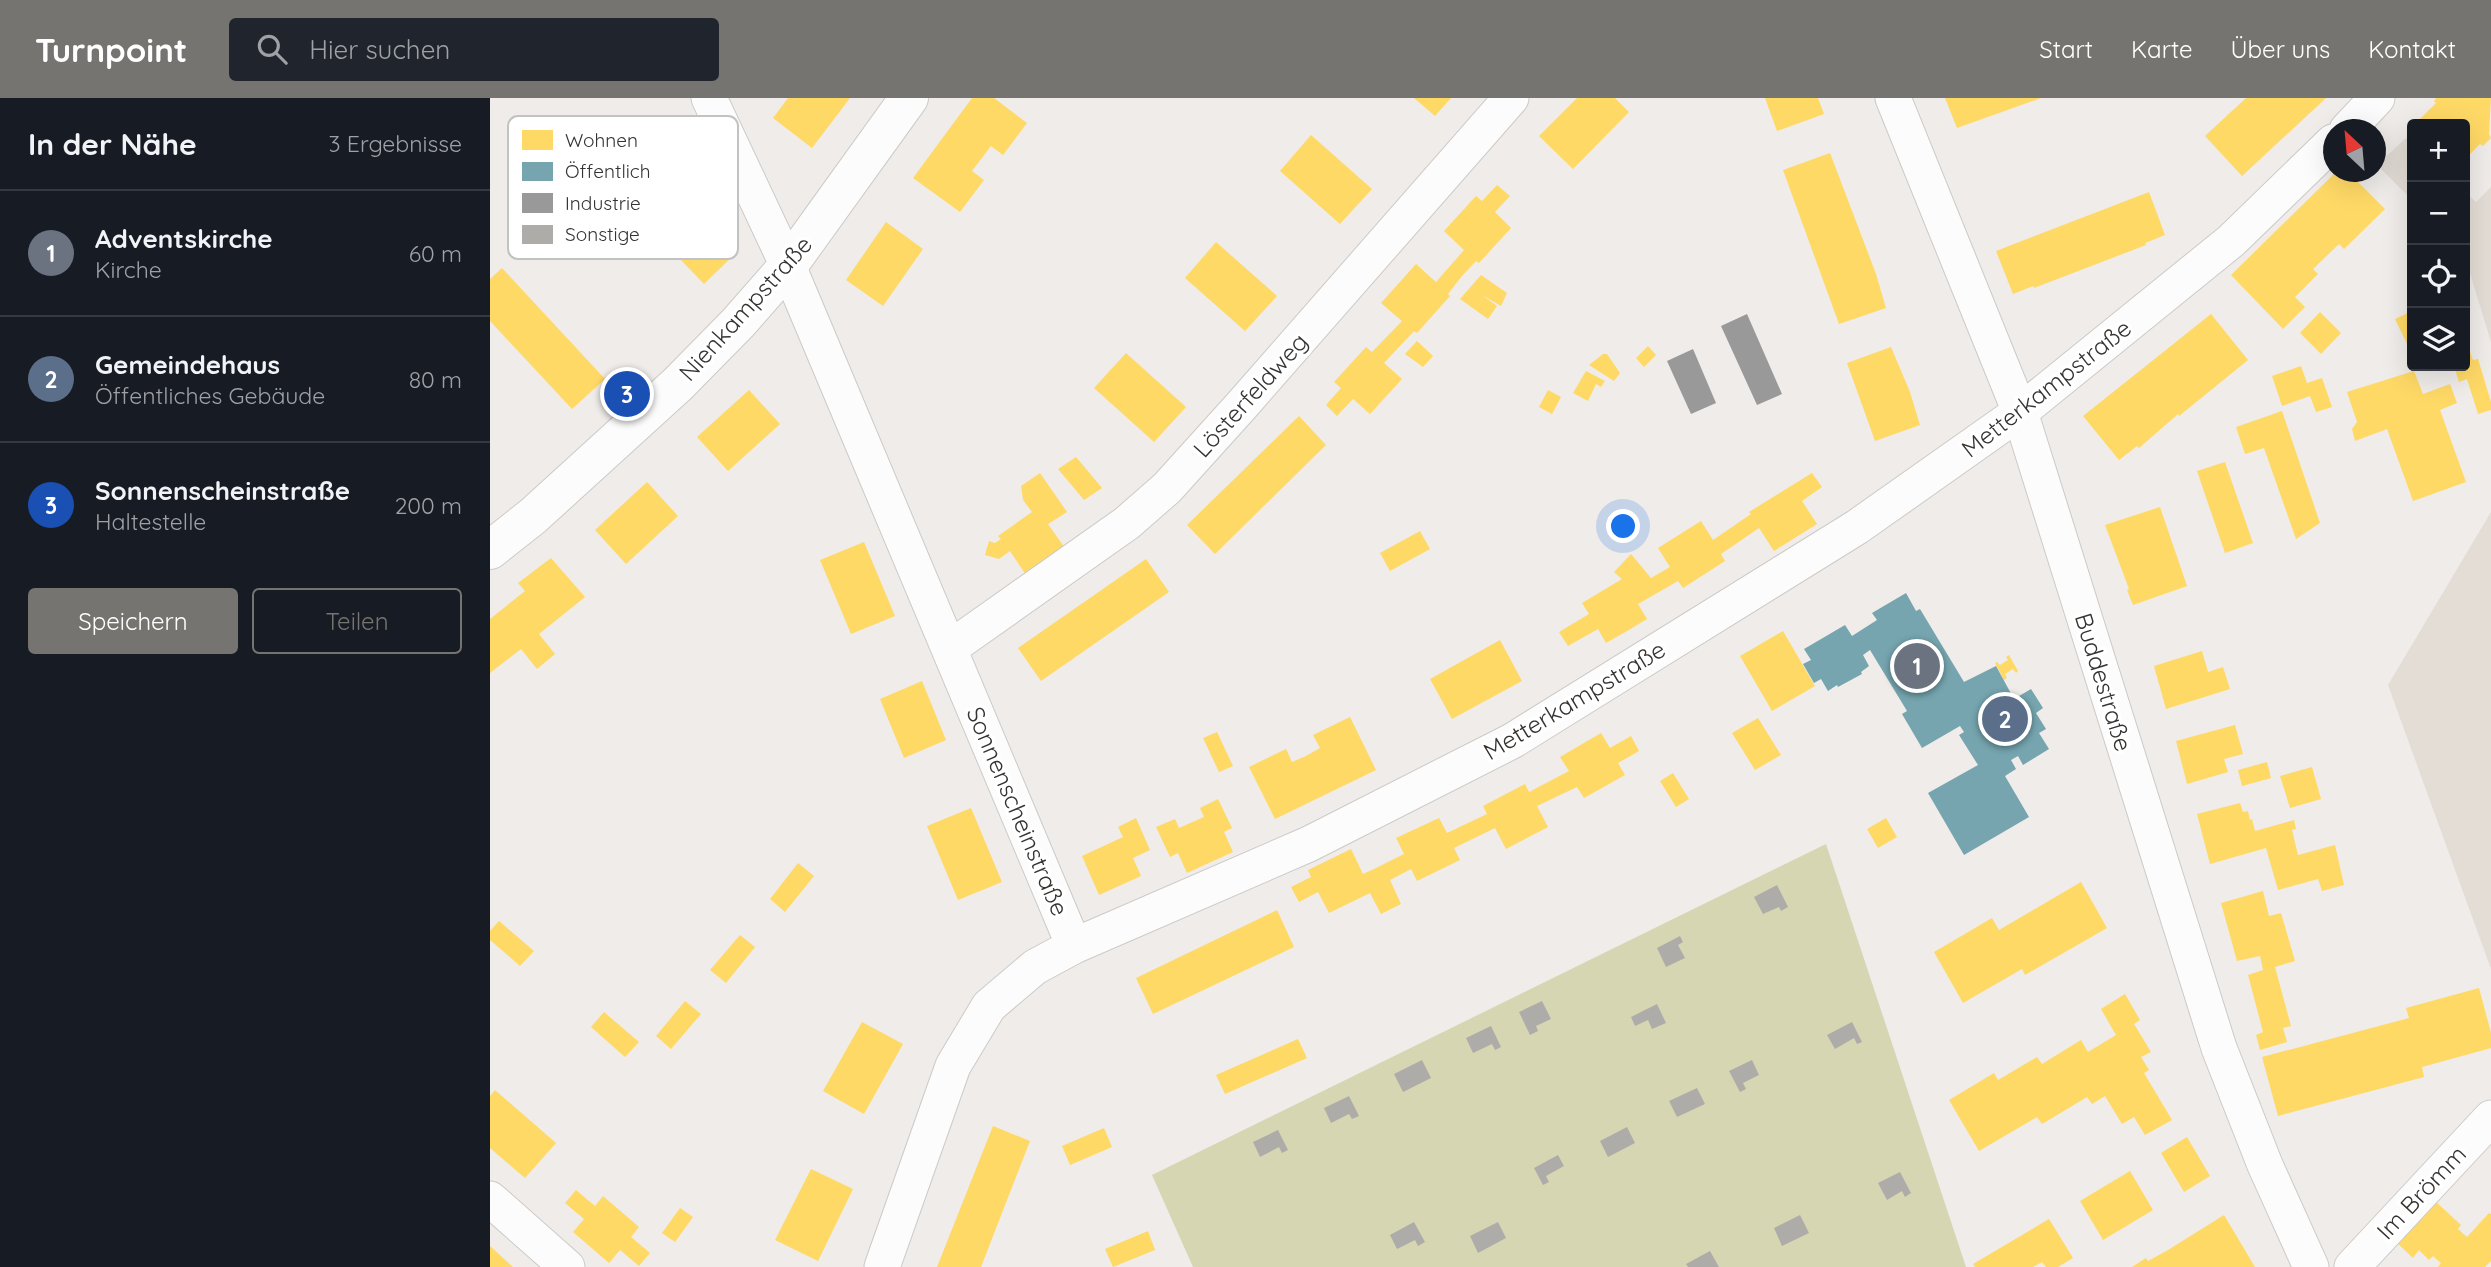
<!DOCTYPE html>
<html lang="de">
<meta charset="utf-8">
<style>
:root{--surface:#171b24;--page:#20242c;--text:#f1f3f6;--muted:#9ea1a6;--line:#363941;--accent:#767471}
body{margin:0;font-family:Quicksand,sans-serif;background:var(--page);color:var(--text)}
.controls{position:absolute;right:21px;top:21px;display:grid;overflow:hidden;border-radius:7px;box-shadow:0 7px 28px #0002}
.controls button{width:63px;height:63px;display:grid;place-items:center;padding:0;border:0;border-bottom:2px solid var(--line);background:var(--surface);color:var(--text);font:35px sans-serif}
.compass{position:absolute;left:1833px;top:21px;width:63px;height:63px;border-radius:50%;background:var(--surface);box-shadow:0 7px 28px #0002;rotate:334deg}
.you{position:absolute;left:1134px;top:429px;width:24px;height:24px;margin:-18px;border:5px solid #fff;border-radius:50%;background:#1a73e8;box-shadow:0 0 0 10px #1a73e833}
.badge{display:grid;place-items:center;width:46px;height:46px;border-radius:50%;background:var(--accent);color:#fff;font-size:23px;font-weight:700}
.pin{position:absolute;translate:-50% -50%;border:4px solid #fff;box-shadow:0 2px 7px #0006}
.list{margin:0;padding:0;list-style:none}
h2{display:flex;justify-content:space-between;align-items:center;height:91px;margin:0;padding:0 28px;font-size:30px}
h2 small{font-size:23px;font-weight:400;color:var(--muted)}
.list li{display:grid;grid-template-columns:46px 1fr auto;gap:21px;align-items:center;box-sizing:border-box;height:126px;padding:0 28px;border-top:2px solid var(--line)}
.list b{display:block;font-size:26px;white-space:nowrap}
.list p{margin:0;font-size:23px;white-space:nowrap;color:var(--muted)}
.list em{font-size:23px;font-style:normal;color:var(--muted)}
.actions{display:flex;gap:14px;padding:21px 28px}
.actions a{flex:1;padding:16px 0;border:2px solid var(--accent);border-radius:7px;text-align:center;font-size:24px;color:var(--accent)}
.actions .main{background:var(--accent);color:#fff}
.icon{flex:none;width:38px;height:38px;fill:none;stroke:currentColor;stroke-width:2;stroke-linecap:round;stroke-linejoin:round}
.map{position:relative;flex:none;width:2001px;height:1169px;overflow:hidden}
header{display:flex;align-items:center;gap:42px;box-sizing:border-box;height:98px;padding:0 35px;background:var(--accent);color:#fff}
header strong{font-size:33px}
nav{display:flex;gap:38px;margin-inline-start:auto;font-size:24px}
.search{width:490px;height:63px;background:var(--page);display:flex;align-items:center;gap:18px;box-sizing:border-box;padding:0 24px;border-radius:7px;color:var(--muted);font-size:26px}
main{display:flex}
aside{flex:1;background:var(--surface)}
.map>svg:first-child{display:block}
</style>
<header>
<strong>Turnpoint</strong>
<div class="search"><svg class="icon" aria-label="search" viewBox="0 0 24 24"><circle cx="10" cy="10" r="6"/><path d="M15 15l6 6"/></svg>Hier suchen</div>
<nav><a>Start</a><a>Karte</a><a>Über uns</a><a>Kontakt</a></nav>
</header>
<main>
<aside>
<h2>In der Nähe<small>3 Ergebnisse</small></h2>
<ul class="list">
<li><span class="badge" style="background:#6b7280">1</span><div><b>Adventskirche</b><p>Kirche</p></div><em>60 m</em></li>
<li><span class="badge" style="background:#5c6f8a">2</span><div><b>Gemeindehaus</b><p>Öffentliches Gebäude</p></div><em>80 m</em></li>
<li><span class="badge" style="background:#1a4fb4">3</span><div><b>Sonnenscheinstraße</b><p>Haltestelle</p></div><em>200 m</em></li>
</ul>
<div class="actions"><a class="main">Speichern</a><a>Teilen</a></div>
</aside>
<div class="map">
<svg width="2001" height="1169" viewBox="0 0 2001 1169">
<rect width="100%" height="100%" fill="#efece9"/>
<!-- built -->
<path fill="#e3ddd6" d="M1916,40L1922,46V102L1887,67Z
M2001,89V244L1975,159V94L1986,104Z
M2001,414V871L1898,587Z"/>
<!-- green -->
<path fill="#d6d6b3" d="M1336,746L1476,1169H703L662,1077Z"/>
<!-- homes -->
<path fill="#ffd966" d="M298,0H360L322,50L283,20Z
M482,0H504L537,25L513,57L501,48L482,73L494,82L470,114L423,80Z
M924,0H961L945,18Z
M1087,0H1125L1139,14L1083,71L1049,38Z
M1275,0H1328L1334,16L1287,33Z
M1455,0H1551L1467,30Z
M1756,0H1836L1752,78L1715,38Z
M1946,0H2001L1999,36L2001,40L1993,48L1990,46L1976,60L1979,63L1975,67V26H1925L1946,5L1944,3Z
M821,37L882,91L850,126L790,73Z
M142,46L246,155L214,186L109,77Z
M1340,55L1386,176L1396,210L1349,226L1293,72Z
M1846,74H1858L1895,111L1854,151L1849,146L1823,171L1828,176L1805,199L1815,209L1793,231L1741,177Z
M1007,87L1020,98L1005,114L1021,130L989,165L986,163L972,178L958,196L960,198L927,235L924,233L894,265L912,281L880,316L863,301L847,318L836,307L851,290L844,284L876,249L882,254L912,223L891,205L926,166L946,184L974,152L954,133L986,98L992,103Z
M1659,94L1675,137L1655,145L1656,147L1544,190L1543,188L1523,196L1506,153Z
M396,124L433,151L393,208L356,182Z
M726,144L787,198L755,233L695,180Z
M12,170L115,281L82,311L0,223V181Z
M991,177L1017,195L1011,208L992,197L1007,208L998,221L970,201Z
M1922,213V246L1918,248L1905,221Z
M1830,214L1851,235L1831,256L1810,235Z
M1721,216L1758,262L1689,318L1688,316L1649,350L1647,348L1629,362L1593,318Z
M1975,240L1983,262L1988,261L2001,304V312L1988,316L1977,281L1969,284L1964,268H1975Z
M927,243L943,258L933,269L915,256Z
M1158,248L1166,257L1154,269L1146,260Z
M1401,249L1420,294L1430,327L1385,343L1357,265Z
M636,255L696,309L664,344L604,290Z
M1113,256H1117L1130,275L1124,283L1099,267Z
M1811,268L1817,285L1832,280L1842,309L1826,314L1820,298L1792,308L1782,278Z
M1096,273L1115,283L1111,289L1106,286L1098,303L1083,295Z
M1924,273L1933,296L1960,286L1967,305L1950,312L1976,384L1923,403L1897,331L1865,343L1862,331L1867,324L1857,294Z
M259,292L290,326L238,373L207,339Z
M1058,292L1071,299L1062,316L1049,309Z
M1792,313L1830,425L1806,441L1774,350L1755,356L1746,329Z
M809,318L836,347L725,456L697,427Z
M586,359L612,390L594,402L568,371Z
M1735,364L1763,445L1735,455L1707,373Z
M550,375L577,414L558,426L575,450L536,477L520,453L509,461L495,457L499,443L505,445L511,441L508,438L542,414L533,402L531,388Z
M1322,375L1332,389L1312,403L1327,426L1284,453L1269,430L1231,456L1235,463L1193,490L1188,483L1148,506L1157,521L1137,533L1116,545L1108,531L1078,548L1069,534L1099,516L1092,505L1132,481L1124,474L1141,456L1161,480L1180,469L1168,450L1211,423L1223,442L1261,416L1259,414Z
M157,384L188,418L136,466L105,432Z
M1670,409L1697,488L1643,507L1637,492L1639,491L1615,427Z
M930,433L940,451L900,473L890,455Z
M374,444L405,518L361,536L330,462Z
M61,460L95,499L49,536L65,556L47,571L31,551L0,575V521L35,493L28,485Z
M656,461L679,494L551,583L528,550Z
M1293,533L1325,588L1282,613L1250,558Z
M1010,542L1032,583L962,621L940,581Z
M1712,553L1718,574L1733,569L1740,591L1676,611L1664,568Z
M1519,557L1528,573L1526,575L1523,571L1515,576L1517,580L1514,582L1505,565L1507,564L1510,567L1518,562L1516,559Z
M432,583L456,642L414,660L390,601Z
M860,619L886,672L785,721L759,669L796,651L802,664L816,658L830,650L823,637Z
M1268,620L1291,657L1265,672L1242,635Z
M1745,627L1753,656L1734,661L1738,674L1697,686L1686,643Z
M727,634L743,668L729,674L713,640Z
M1111,635L1120,650L1141,638L1149,653L1128,665L1135,677L1094,700L1087,689L1047,708L1058,729L1016,751L1005,730L964,750L970,762L927,783L921,771L900,782L911,806L891,816L880,795L839,815L828,794L809,804L801,789L821,779L818,772L861,751L873,776L884,771L914,756L906,740L949,720L957,735L997,716L993,708L1035,686L1039,694L1079,673L1070,659Z
M1777,664L1781,680L1752,688L1748,672Z
M1822,669L1831,701L1800,710L1790,678Z
M1183,675L1199,701L1186,709L1170,683Z
M728,701L742,730L734,734L743,754L697,775L688,755L680,759L666,729L685,721L689,730L714,719L710,710Z
M1750,705L1753,714L1758,713L1760,722L1762,721L1765,733L1804,722L1806,731L1802,732L1808,757L1845,747L1854,787L1832,793L1828,781L1788,792L1776,750L1720,766L1707,716Z
M481,710L512,784L468,802L437,728Z
M646,720L660,752L643,760L651,778L609,797L592,758L633,739L628,729Z
M1396,720L1407,739L1388,750L1377,731Z
M308,765L324,778L295,814L280,801Z
M1591,784L1617,830L1535,877L1532,871L1473,905L1444,854L1502,820L1509,832Z
M1773,793L1779,818L1791,815L1805,863L1785,869L1801,928L1793,930L1797,944L1770,952L1766,937L1773,934L1758,877L1773,872L1770,858L1747,863L1731,805Z
M787,812L804,849L663,916L646,880Z
M9,823L44,853L30,868L0,842V833Z
M250,837L265,849L236,885L220,872Z
M1989,890L2001,935V950L1932,969L1934,979L1788,1018L1772,959L1919,920L1916,910Z
M1635,896L1650,922L1644,926L1661,954L1651,959L1659,972L1654,975L1682,1022L1655,1037L1644,1019L1632,1026L1615,998L1602,1006L1597,999L1552,1026L1547,1019L1489,1053L1459,1002L1504,975L1508,982L1547,959L1552,966L1591,942L1598,954L1626,937L1611,911Z
M195,903L211,916L181,951L166,938Z
M114,914L149,944L135,959L101,929Z
M372,924L413,946L374,1016L333,993Z
M808,941L817,960L735,996L726,977Z
M5,992L66,1045L35,1080L0,1050V998Z
M503,1028L540,1043L491,1169H447Z
M614,1030L622,1049L580,1067L572,1048Z
M1697,1039L1720,1078L1694,1094L1671,1055Z
M321,1071L363,1091L328,1163L285,1142Z
M1640,1073L1663,1112L1613,1142L1590,1103Z
M86,1092L105,1108L113,1098L149,1129L141,1139L160,1155L149,1168L130,1152L119,1165L83,1134L94,1121L75,1105Z
M1944,1102L1971,1127L1968,1131L1977,1139L1999,1115L2001,1116V1163L1995,1169H1948L1951,1165L1943,1158L1939,1162L1929,1152L1923,1160L1905,1143Z
M190,1110L203,1119L185,1144L172,1135Z
M1734,1117L1765,1169H1642L1656,1160L1658,1163L1678,1152Z
M1559,1121L1583,1160L1568,1169H1556L1552,1164L1543,1169H1485L1483,1166Z
M658,1133L665,1152L623,1169L615,1151Z
M0,1148L23,1169H0Z"/>
<!-- public -->
<path fill="#76a5af" d="M1416,495L1426,513L1430,511L1474,584L1506,568L1524,601L1541,591L1553,610L1546,615L1556,631L1549,635L1559,651L1533,667L1528,658L1521,662L1526,671L1515,678L1539,719L1474,757L1438,695L1488,667L1469,637L1474,634L1470,628L1432,650L1412,616L1417,613L1380,552L1373,557L1379,568L1371,574L1372,576L1348,589L1347,587L1338,593L1331,581L1324,585L1313,566L1321,562L1314,551L1355,527L1362,538L1387,522L1382,515Z"/>
<!-- industry -->
<path fill="#999" d="M1257,216L1292,296L1267,307L1231,228Z
M1203,251L1226,305L1201,316L1177,263Z"/>
<!-- building -->
<path fill="#aeaca9" d="M1287,787L1298,809L1291,813L1289,809L1273,816L1264,799Z
M1190,838L1193,844L1188,847L1195,860L1176,869L1167,850Z
M1052,903L1061,921L1046,928L1048,933L1040,937L1029,914Z
M1167,906L1176,925L1162,931L1158,922L1145,928L1141,919Z
M1362,924L1372,944L1367,946L1364,940L1345,951L1337,937Z
M1001,928L1011,949L1005,952L1002,946L983,955L976,940Z
M932,962L941,980L913,994L904,976Z
M1262,962L1269,977L1253,985L1256,991L1250,994L1239,973Z
M1207,990L1215,1006L1187,1019L1179,1003Z
M859,998L869,1018L862,1021L859,1016L841,1025L834,1010Z
M1137,1029L1145,1045L1118,1059L1110,1043Z
M788,1032L798,1052L792,1055L789,1049L770,1059L763,1044Z
M1068,1057L1074,1068L1056,1078L1059,1084L1053,1087L1044,1070Z
M1410,1074L1421,1095L1415,1099L1412,1093L1397,1102L1388,1085Z
M1310,1117L1319,1135L1292,1148L1284,1130Z
M924,1124L935,1144L928,1148L925,1142L907,1151L900,1137Z
M1008,1124L1016,1140L988,1155L980,1138Z
M1220,1153L1229,1169H1198L1196,1166Z"/>
<g fill="none" stroke-linecap="round" stroke-linejoin="round">
<defs>
<path id="street" d="M219,0L298,168L584,848
M1403,0L1530,314L1729,950L1775,1067L1821,1169
M1857,32L1887,0
M460,550L637,425L677,390L752,307L1021,0
M0,1101L77,1169
M392,1169L463,968L499,908L545,869L584,848L819,746L1022,643L1367,429L1530,314L1741,143L1843,44
M1862,1169L2001,1020"/>
<path id="secondary" d="M0,452L43,418L188,286L248,225L298,168L419,0"/>
</defs>
<!-- street casing -->
<use href="#street" stroke="#cccac7" stroke-width="37"/>
<!-- secondary casing -->
<use href="#secondary" stroke="#cccac7" stroke-width="40"/>
<!-- street -->
<use href="#street" stroke="#fdfcfc" stroke-width="35"/>
<!-- secondary -->
<use href="#secondary" stroke="#fdfcfc" stroke-width="38"/>
</g>
<g text-anchor="middle" dominant-baseline="central" stroke-width="7" stroke-linejoin="round" paint-order="stroke">
<!-- street labels -->
<g font-size="24" fill="#353331" stroke="#fff">
<text transform="translate(255 210) rotate(-48)">Nienkampstraße</text>
<text transform="translate(1556 290) rotate(-38)">Metterkampstraße</text>
<text transform="translate(760 297) rotate(-48)">Lösterfeldweg</text>
<text transform="translate(1614 584) rotate(73)">Buddestraße</text>
<text transform="translate(1084 602) rotate(-31)">Metterkampstraße</text>
<text transform="translate(528 713) rotate(67)">Sonnenscheinstraße</text>
<text transform="translate(1931 1094) rotate(-47)">Im Brömm</text>
</g>
</g>
<!-- legend -->
<rect x="18" y="18" width="230" height="143" rx="10" fill="#fff" stroke="#c2c2c1" stroke-width="2"/>
<rect x="32" y="32" width="31" height="20" fill="#ffd966"/>
<rect x="32" y="64" width="31" height="19" fill="#76a5af"/>
<rect x="32" y="95" width="31" height="20" fill="#999"/>
<rect x="32" y="127" width="31" height="19" fill="#aeaca9"/>
<g font-size="19" fill="#353331">
<text x="75" y="49">Wohnen</text>
<text x="75" y="80">Öffentlich</text>
<text x="75" y="112">Industrie</text>
<text x="75" y="143">Sonstige</text>
</g>
</svg>
<div class="controls">
<button>+</button>
<button>−</button>
<button><svg class="icon" aria-label="locate" viewBox="0 0 24 24"><circle cx="12" cy="12" r="6"/><path d="M12 2v4M12 18v4M2 12h4M18 12h4"/></svg></button>
<button><svg class="icon" aria-label="layers" viewBox="0 0 24 24"><path d="M12 4l9 5-9 5-9-5zM3 14l9 5 9-5"/></svg></button>
</div>
<svg class="compass" viewBox="-18 -18 36 36"><path d="M0-13l5 13h-10z" fill="#e53935"/><path d="M0 13l5-13h-10z" fill="#9ea1a6"/></svg>
<div class="you"></div>
<div class="pin badge" style="left:1427px;top:568px;background:#6b7280">1</div>
<div class="pin badge" style="left:1515px;top:621px;background:#5c6f8a">2</div>
<div class="pin badge" style="left:137px;top:296px;background:#1a4fb4">3</div>
</div>
</main>
